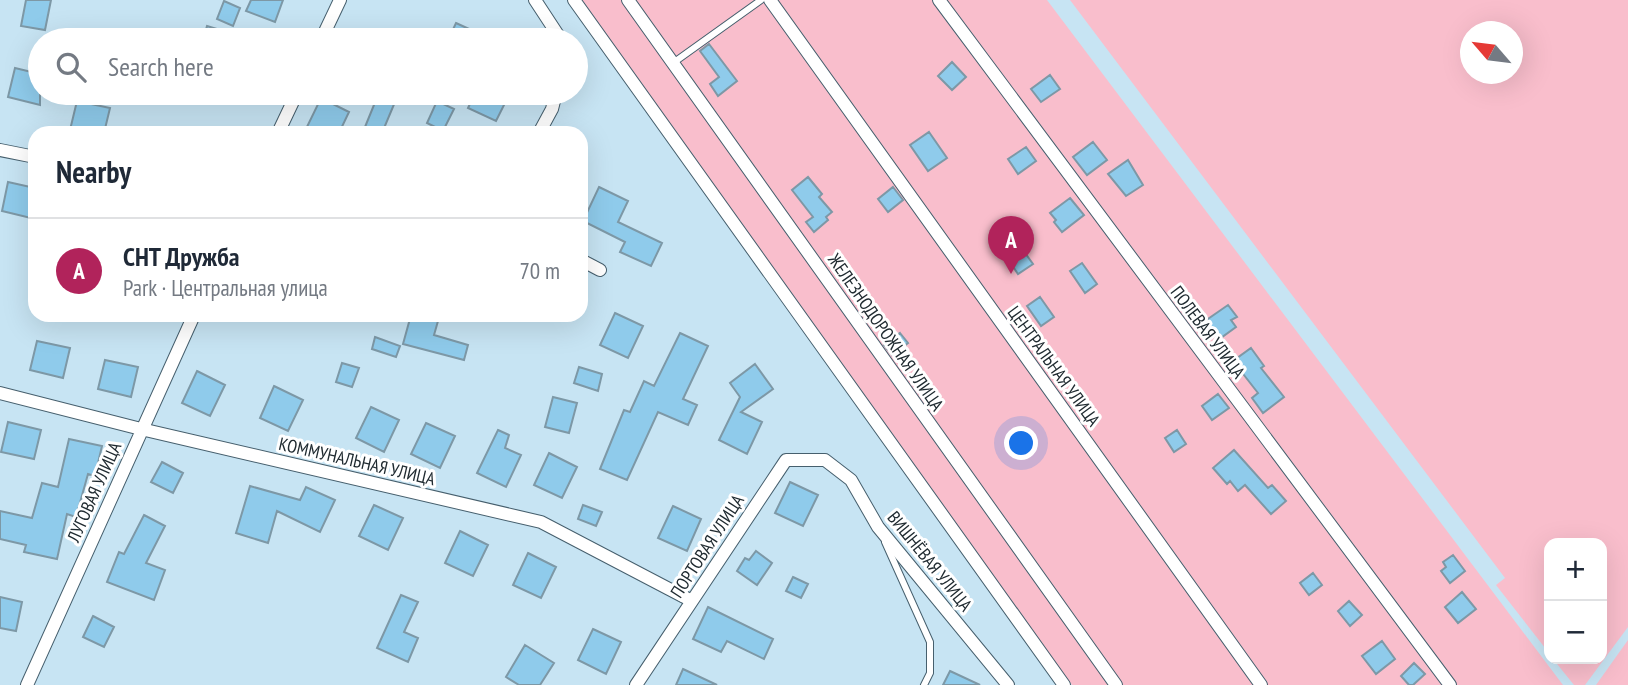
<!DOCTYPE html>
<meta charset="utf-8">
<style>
:root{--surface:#fff;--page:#f6f6f7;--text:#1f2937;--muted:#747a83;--line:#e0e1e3;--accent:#b1235b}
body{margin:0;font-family:"PT Sans Narrow",sans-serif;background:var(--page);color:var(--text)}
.controls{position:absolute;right:21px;bottom:21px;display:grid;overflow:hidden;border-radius:14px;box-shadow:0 7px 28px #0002}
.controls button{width:63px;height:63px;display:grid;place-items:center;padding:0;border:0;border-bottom:2px solid var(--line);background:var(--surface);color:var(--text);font:35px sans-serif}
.compass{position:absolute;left:1460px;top:21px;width:63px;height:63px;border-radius:50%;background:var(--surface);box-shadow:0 7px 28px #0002;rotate:298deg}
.you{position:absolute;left:1022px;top:444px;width:24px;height:24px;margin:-18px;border:5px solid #fff;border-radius:50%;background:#1a73e8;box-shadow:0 0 0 10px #1a73e833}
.badge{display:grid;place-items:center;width:46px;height:46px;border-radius:50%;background:var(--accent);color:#fff;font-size:23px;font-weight:700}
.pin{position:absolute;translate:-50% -58px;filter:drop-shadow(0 2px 4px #0008)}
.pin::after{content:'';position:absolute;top:37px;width:24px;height:21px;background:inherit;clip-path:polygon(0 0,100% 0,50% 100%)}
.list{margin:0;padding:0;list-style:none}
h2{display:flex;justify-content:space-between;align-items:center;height:91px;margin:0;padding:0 28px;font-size:30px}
h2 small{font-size:23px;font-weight:400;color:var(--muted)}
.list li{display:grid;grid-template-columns:46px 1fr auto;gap:21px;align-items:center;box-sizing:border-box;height:105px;padding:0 28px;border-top:2px solid var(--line)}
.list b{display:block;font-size:26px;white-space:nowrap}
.list p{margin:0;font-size:23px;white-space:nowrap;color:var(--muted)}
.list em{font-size:23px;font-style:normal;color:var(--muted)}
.icon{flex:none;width:38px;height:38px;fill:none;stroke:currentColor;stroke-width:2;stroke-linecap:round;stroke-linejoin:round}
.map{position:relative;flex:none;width:1628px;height:685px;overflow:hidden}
.search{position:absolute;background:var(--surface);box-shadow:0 7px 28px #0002;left:28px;top:28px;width:560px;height:77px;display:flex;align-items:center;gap:18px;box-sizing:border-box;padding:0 24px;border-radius:38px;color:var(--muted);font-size:26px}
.panel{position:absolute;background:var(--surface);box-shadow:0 7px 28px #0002;left:28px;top:126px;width:560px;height:196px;border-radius:21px}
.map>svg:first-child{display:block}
</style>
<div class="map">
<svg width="1628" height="685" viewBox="0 0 1628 685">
<rect width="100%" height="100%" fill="#c7e4f3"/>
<!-- green -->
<path fill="#f9becc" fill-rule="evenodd" d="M570,0H1047L1563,685H1072L959,536Z
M1070,0H1628V627L1585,685H1574L1553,659H1602V543H1549V653L1496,585L1505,578ZM1470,32H1512V74H1470Z
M1628,640V685H1596Z"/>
<!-- building -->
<path fill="#8fcbeb" stroke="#7d98a6" stroke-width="2" d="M26,0H51L45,30L21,26Z
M251,0H283L275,22L246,11Z
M224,1L240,8L233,26L217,19Z
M456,23L493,40H448Z
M207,26L220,30L217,40H203Z
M709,44L737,81L718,96L710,84L719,77L700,51Z
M952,62L966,77L952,90L938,76Z
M15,68L40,74V105L8,97Z
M1050,75L1060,89L1041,102L1031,89Z
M475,93H510L496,121L468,108Z
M378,95L395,102L382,133L365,127Z
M321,98L349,112L339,133H304Z
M77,101L110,108L104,133H82L70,130Z
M437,101L454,109L443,131L427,123Z
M929,132L947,158L928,171L910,145Z
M1093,142L1107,160L1087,175L1073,157Z
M1026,147L1036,161L1018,174L1008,159Z
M1128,160L1143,185L1126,196L1108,174Z
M808,177L822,194L819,197L832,212L826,217L828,220L814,232L806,222L813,217L792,190Z
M8,182L35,188V219L2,211Z
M599,187L628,201L618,222L662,243L651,266L620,252L625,242L583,221Z
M893,187L903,200L888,212L878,199Z
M1070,198L1084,215L1062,232L1054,222L1056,220L1050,213Z
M1020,246L1033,264L1018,274L1006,256Z
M1082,263L1097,284L1085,293L1070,271Z
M1040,297L1054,317L1041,326L1027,306Z
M1228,305L1237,317L1231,320L1236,327L1218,340L1205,321Z
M615,313L643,326L628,358L600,345Z
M411,315L438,321L434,335L468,345L464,360L403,344Z
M680,333L708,346L683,399L697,405L688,425L658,412L627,480L600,469L624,410L630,412L644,381L654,386Z
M900,333L908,343L892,355L884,345Z
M375,337L400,346L396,357L372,349Z
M37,341L70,348L63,378L30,370Z
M1251,348L1264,366L1261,368L1284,397L1263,413L1252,398L1258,393L1233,361Z
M105,360L138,367L131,397L98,389Z
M342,363L359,368L352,387L336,382Z
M755,364L773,389L741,412L762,422L747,454L719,440L740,397L730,383Z
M579,367L602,374L598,391L574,383Z
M197,371L225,385L210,416L182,403Z
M274,386L303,400L288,431L260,418Z
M1218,394L1229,408L1212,420L1202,406Z
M553,397L577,403L569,433L545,427Z
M371,407L399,420L384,452L356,438Z
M8,422L41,430L34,459L1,452Z
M426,423L455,436L440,468L411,454Z
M498,430L509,435L505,448L521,455L506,487L477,473Z
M1177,430L1186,444L1174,452L1165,438Z
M69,439L102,446L95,476L88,474L76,517L67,514L57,559L24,552L26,545L0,539V511L32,518L42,483L58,487Z
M1234,450L1268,488L1272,485L1286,501L1271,514L1245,485L1238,491L1230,481L1227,484L1213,468Z
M549,453L577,467L562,498L534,485Z
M162,462L183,473L173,493L151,482Z
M790,482L818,495L803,526L775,513Z
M250,486L300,500L306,487L335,500L320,532L277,511L268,543L236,533Z
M374,505L403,518L388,550L359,536Z
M583,505L602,512L596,526L578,519Z
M673,506L701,519L687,551L658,538Z
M144,515L165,526L146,563L165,570L154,600L107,582L119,552L124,554Z
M460,531L488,545L473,576L445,563Z
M756,551L772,563L757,585L737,571L745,558L749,560Z
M528,553L556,567L541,598L513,585Z
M1453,555L1465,571L1450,583L1441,571L1446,567L1443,562Z
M1313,573L1322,585L1309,595L1300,583Z
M793,577L808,584L801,598L786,591Z
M1462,592L1476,609L1458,623L1445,607Z
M401,595L418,602L404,632L418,638L408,662L377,648Z
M0,597L22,602L16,631L0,628Z
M1349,601L1362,615L1350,626L1338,611Z
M708,607L773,639L764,659L727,641L721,652L693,639Z
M93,616L114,627L104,647L83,637Z
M593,629L621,642L606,674L578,660Z
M1382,641L1395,659L1376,674L1362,656Z
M525,645L554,663L540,685H519L506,677Z
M1414,663L1425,674L1413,685H1409L1401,676Z
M683,669L717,685H676Z
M950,671L980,685H943Z"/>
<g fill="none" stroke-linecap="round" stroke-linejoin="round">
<defs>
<path id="lane" d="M673,63L761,0
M885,542L930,642V673L924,685"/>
<path id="street" d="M535,0L558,35L559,40
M574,0L1064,685
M628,0L1116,685
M770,0L1261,685
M939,0L1450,685
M321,40L340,0
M278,133L297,93
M539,133L552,109L556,93
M0,150L35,157
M581,260L600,270
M0,393L141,429L541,522L692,601
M27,685L194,315
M636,685L786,460H825L851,480L878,527L1008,685"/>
</defs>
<!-- lane casing -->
<use href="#lane" stroke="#465f6d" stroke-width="8"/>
<!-- street casing -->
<use href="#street" stroke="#465f6d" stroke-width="14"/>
<!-- lane -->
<use href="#lane" stroke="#fff" stroke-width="6"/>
<!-- street -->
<use href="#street" stroke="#fff" stroke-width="12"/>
</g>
<g text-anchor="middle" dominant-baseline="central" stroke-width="6" stroke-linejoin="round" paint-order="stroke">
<!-- street labels -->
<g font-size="18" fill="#202b31" stroke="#fff">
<text transform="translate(886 332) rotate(55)">ЖЕЛЕЗНОДОРОЖНАЯ УЛИЦА</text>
<text transform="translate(1208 332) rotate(53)">ПОЛЕВАЯ УЛИЦА</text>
<text transform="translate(1054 366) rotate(54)">ЦЕНТРАЛЬНАЯ УЛИЦА</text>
<text transform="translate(357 461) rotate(13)">КОММУНАЛЬНАЯ УЛИЦА</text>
<text transform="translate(94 492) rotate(-66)">ЛУГОВАЯ УЛИЦА</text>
<text transform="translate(707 546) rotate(-57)">ПОРТОВАЯ УЛИЦА</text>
<text transform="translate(930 561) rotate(51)">ВИШНЁВАЯ УЛИЦА</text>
</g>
</g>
</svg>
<div class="controls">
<button>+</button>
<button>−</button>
</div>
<svg class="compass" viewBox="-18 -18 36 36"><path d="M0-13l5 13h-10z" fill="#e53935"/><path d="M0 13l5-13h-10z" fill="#747a83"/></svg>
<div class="you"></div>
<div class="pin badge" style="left:1011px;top:274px">A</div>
<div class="search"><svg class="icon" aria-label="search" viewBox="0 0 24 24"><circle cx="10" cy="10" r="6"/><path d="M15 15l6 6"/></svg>Search here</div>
<section class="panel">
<h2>Nearby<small></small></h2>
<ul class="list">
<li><span class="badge">A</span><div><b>СНТ Дружба</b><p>Park · Центральная улица</p></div><em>70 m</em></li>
</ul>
</section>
</div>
